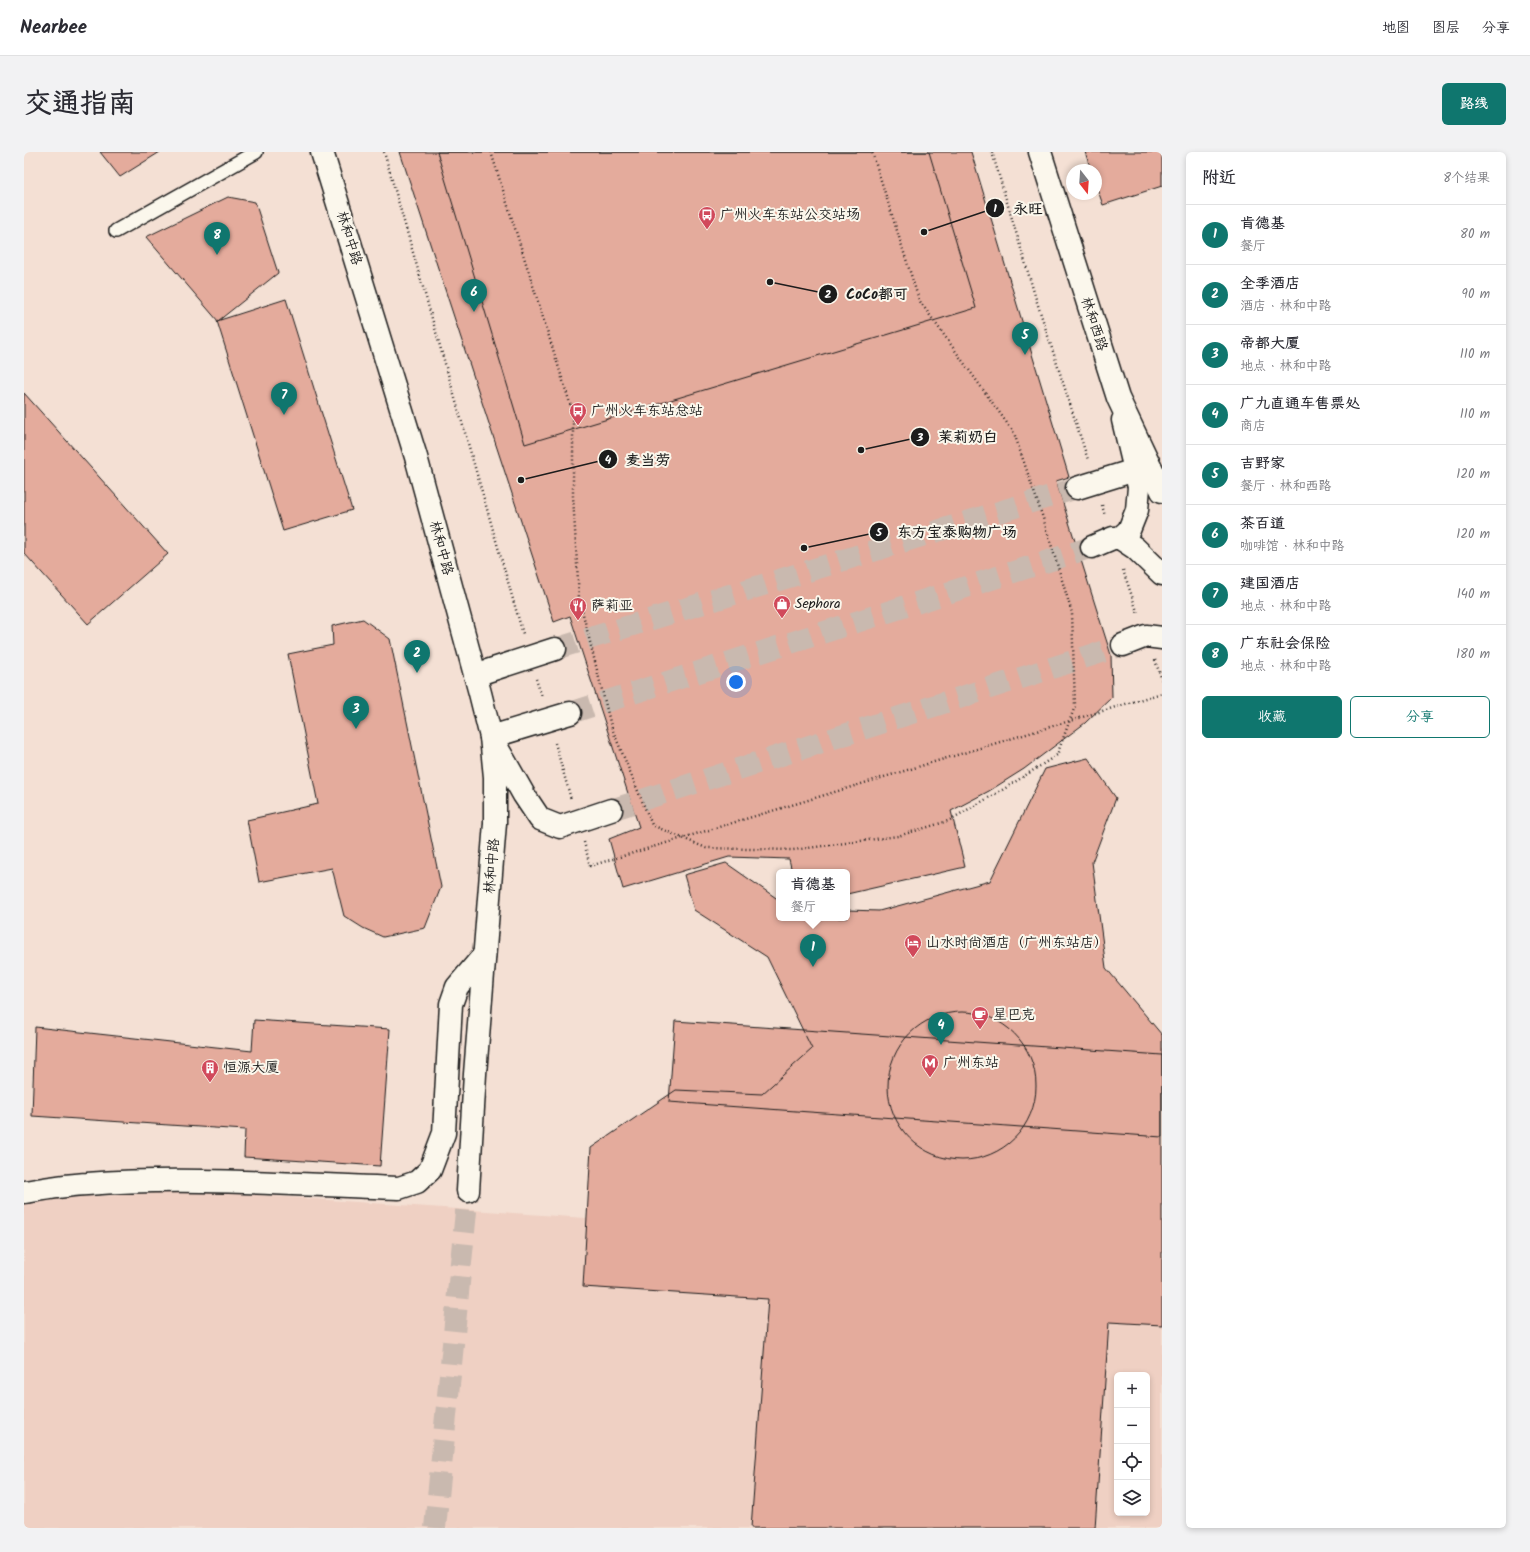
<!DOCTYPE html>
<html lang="zh">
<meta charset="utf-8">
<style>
:root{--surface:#fff;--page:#f2f2f3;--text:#2b2b33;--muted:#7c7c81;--line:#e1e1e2;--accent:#0f766e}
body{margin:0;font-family:Kalam,"LXGW WenKai TC",sans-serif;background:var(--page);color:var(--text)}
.controls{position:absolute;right:12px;bottom:12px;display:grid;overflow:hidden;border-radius:6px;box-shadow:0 2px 6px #0003}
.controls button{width:36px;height:36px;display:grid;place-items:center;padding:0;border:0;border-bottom:1px solid var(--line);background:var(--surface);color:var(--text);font:20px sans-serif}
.compass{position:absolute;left:1042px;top:12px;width:36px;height:36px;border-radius:50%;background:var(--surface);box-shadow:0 2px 6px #0003;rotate:163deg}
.you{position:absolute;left:712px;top:530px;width:14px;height:14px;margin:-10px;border:3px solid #fff;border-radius:50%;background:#1a73e8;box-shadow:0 0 0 6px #1a73e833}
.badge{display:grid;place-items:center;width:26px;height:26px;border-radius:50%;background:var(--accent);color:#fff;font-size:13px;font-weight:700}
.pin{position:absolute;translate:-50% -33px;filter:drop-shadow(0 1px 2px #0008)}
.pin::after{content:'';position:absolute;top:21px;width:14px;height:12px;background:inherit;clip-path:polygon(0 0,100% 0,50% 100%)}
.popup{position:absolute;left:752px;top:717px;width:74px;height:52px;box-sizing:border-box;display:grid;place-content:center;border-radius:6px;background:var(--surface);filter:drop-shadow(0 1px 3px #0005);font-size:13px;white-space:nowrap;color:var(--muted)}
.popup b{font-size:15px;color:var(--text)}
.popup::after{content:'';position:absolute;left:50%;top:100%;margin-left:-8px;border:8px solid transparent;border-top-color:var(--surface)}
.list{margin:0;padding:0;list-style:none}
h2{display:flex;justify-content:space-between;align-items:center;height:52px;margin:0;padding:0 16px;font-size:17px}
h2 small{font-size:13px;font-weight:400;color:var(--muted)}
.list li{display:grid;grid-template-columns:26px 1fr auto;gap:12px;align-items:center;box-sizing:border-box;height:60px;padding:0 16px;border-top:1px solid var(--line)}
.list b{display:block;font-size:15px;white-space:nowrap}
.list p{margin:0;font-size:13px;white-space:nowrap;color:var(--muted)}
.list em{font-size:13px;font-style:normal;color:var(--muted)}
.actions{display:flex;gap:8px;padding:12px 16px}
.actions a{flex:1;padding:9px 0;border:1px solid var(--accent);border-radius:6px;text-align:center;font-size:14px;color:var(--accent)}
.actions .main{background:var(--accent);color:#fff}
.icon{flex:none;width:22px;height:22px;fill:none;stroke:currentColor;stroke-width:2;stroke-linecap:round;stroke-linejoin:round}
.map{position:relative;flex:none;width:1138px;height:1376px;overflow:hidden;border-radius:6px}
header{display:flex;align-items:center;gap:24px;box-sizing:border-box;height:56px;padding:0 20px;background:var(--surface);border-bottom:1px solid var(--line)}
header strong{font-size:19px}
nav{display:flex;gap:22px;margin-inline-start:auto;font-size:14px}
.intro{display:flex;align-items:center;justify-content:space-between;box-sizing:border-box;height:96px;padding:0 24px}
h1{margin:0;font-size:28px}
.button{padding:10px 18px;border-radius:6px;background:var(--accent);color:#fff;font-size:14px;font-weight:700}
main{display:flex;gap:24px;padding:0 24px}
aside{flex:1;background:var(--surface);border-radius:6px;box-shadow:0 2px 6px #0003}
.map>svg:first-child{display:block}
</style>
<header>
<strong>Nearbee</strong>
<nav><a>地图</a><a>图层</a><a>分享</a></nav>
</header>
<div class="intro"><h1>交通指南</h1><a class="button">路线</a></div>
<main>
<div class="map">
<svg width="1138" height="1376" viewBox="0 0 1138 1376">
<rect width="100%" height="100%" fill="#f4e0d4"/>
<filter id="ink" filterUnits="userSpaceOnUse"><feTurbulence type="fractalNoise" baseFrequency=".025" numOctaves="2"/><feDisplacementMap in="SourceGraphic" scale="8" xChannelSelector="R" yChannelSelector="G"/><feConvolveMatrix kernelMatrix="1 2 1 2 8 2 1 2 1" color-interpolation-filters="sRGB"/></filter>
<g filter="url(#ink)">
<!-- built -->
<path fill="#efd0c3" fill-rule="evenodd" d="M173,1039L1138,1106V1376H0V1048ZM1093,1223H1123V1361H1093Z"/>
<!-- building -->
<path fill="#e4ab9c" stroke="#1c1c1c" d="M76,0H136L96,25Z
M376,0H947L1045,325L1032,329L1087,503L1088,545L1061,571L1000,617L965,639L927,659L941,715L823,742V720H768L765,707L705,705L599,737L585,687L615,675L546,464L530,470Z
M413,0H905L952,156L501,292Z
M1061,0H1138V34L1079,53L1072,33V18H1067Z
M204,45L231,50L254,121L194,169L122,85Z
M262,147L328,358L259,379L193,169Z
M0,241L144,402L64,472L0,401Z
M339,467L366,487L417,735L401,776L359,785L339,776L320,764L308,716L235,730L223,668L294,652L264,502L309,493L308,474Z
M1064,606L1092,646L1068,710L1082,816L1138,883V1173L1085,1170L1071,1376H727L744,1147L559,1135L567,996L652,938L738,942L788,897L743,805L670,758L660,723L702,711L755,748V766H823V758L855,759L966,729L1021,617Z
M864 934a74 74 0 1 1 148 0a74 74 0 1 1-148 0Z
M230,868L366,877L356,1014L220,1005L221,978L8,964L11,875L228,899Z
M651,869L1138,903V985L645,950Z"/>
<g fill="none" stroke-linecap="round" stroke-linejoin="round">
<!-- secondary-tunnel -->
<path stroke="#c9b9af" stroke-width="22" stroke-dasharray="22 11" stroke-linecap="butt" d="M531,497L1053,336
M546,561L1068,395
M587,658L1099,493"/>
<!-- primary-tunnel -->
<path stroke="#c9b9af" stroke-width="22" stroke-dasharray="22 11" stroke-linecap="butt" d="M411,1376L444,1039"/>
<defs>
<path id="lane" d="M92,79L232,0"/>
<path id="street" d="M0,1040C21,1037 42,1033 63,1032C167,1024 271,1033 375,1036L393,1030L406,1018L420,981L427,852L433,835L460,803"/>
<path id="secondary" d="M1053,336L1111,318
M1068,395L1089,386H1096L1105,378L1113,358L1115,335L1099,268
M1099,493L1122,484L1138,486
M451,523L531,497
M546,561L467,585L500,643L516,667L536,675L587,658"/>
<path id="primary" d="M298,0L392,305L456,541L467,585L471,625V671L451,922L444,1039
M1016,0L1094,246L1138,339
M1096,386L1111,396L1138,422"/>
</defs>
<!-- lane casing -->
<use href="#lane" stroke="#1c1c1c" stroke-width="16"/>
<!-- street casing -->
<use href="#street" stroke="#1c1c1c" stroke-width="25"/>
<!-- secondary casing -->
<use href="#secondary" stroke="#1c1c1c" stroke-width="25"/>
<!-- primary casing -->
<use href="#primary" stroke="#1c1c1c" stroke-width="25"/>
<!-- path -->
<path stroke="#1c1c1c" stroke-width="2.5" stroke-dasharray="1 3" stroke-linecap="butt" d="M360,0L499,482
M467,0L549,261V344L555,446L587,574L628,673L682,696L769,698L874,684L924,669L980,637L1033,603L1051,554L1048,461L1020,369L990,281L895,148L848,0
M968,0L1012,147L1064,308
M1078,353L1081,364
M1099,418L1114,462
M1131,508L1138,528
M512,527L518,545
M531,591L547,647
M560,690L566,714L1138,541"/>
<!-- lane -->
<use href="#lane" stroke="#fbf7ec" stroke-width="13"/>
<!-- street -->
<use href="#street" stroke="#fbf7ec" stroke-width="22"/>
<!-- secondary -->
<use href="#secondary" stroke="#fbf7ec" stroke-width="22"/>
<!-- primary -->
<use href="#primary" stroke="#fbf7ec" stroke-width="22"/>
</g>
</g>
<!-- icons -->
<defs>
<symbol id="bus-pin" viewBox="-11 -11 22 30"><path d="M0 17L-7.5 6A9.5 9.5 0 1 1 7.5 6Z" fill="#d1495b" stroke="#fbf7ec"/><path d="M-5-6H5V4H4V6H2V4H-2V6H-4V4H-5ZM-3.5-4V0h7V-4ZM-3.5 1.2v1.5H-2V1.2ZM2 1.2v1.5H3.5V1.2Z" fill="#fff"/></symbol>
<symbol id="shop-pin" viewBox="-11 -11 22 30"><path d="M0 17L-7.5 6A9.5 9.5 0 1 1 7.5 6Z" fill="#d1495b" stroke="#fbf7ec"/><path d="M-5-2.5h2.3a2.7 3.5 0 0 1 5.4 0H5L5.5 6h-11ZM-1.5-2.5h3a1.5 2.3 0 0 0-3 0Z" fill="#fff"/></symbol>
<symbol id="restaurant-pin" viewBox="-11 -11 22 30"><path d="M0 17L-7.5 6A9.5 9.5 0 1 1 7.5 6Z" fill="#d1495b" stroke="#fbf7ec"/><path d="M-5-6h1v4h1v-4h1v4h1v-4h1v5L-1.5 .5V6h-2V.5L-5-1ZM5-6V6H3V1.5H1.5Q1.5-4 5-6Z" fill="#fff"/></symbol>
<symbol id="hotel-pin" viewBox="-11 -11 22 30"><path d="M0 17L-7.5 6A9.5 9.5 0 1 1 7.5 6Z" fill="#d1495b" stroke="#fbf7ec"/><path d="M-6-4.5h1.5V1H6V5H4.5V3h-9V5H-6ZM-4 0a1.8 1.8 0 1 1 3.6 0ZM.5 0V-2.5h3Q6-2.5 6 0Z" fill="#fff"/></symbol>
<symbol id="cafe-pin" viewBox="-11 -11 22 30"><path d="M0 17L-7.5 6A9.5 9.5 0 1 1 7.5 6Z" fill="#d1495b" stroke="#fbf7ec"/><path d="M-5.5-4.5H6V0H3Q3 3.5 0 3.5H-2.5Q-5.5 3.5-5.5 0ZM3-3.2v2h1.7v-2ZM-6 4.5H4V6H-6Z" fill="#fff"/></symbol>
<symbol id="metro-pin" viewBox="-11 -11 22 30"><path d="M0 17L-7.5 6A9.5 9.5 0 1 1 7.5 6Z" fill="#d1495b" stroke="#fbf7ec"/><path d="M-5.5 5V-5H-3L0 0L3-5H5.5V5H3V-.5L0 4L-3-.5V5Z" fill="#fff"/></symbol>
<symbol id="building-pin" viewBox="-11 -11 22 30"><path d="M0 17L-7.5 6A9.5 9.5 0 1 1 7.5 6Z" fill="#d1495b" stroke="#fbf7ec"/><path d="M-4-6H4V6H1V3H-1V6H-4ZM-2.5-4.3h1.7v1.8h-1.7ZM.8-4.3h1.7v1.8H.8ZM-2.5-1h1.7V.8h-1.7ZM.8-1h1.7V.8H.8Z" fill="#fff"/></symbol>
</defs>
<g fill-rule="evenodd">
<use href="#bus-pin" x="673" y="53" width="20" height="27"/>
<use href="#bus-pin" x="544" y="249" width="20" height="27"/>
<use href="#shop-pin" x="748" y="442" width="20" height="27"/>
<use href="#restaurant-pin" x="544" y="444" width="20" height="27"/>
<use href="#hotel-pin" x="879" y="781" width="20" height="27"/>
<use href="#cafe-pin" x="946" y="853" width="20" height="27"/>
<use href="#metro-pin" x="896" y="901" width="20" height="27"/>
<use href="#building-pin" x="176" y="906" width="20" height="27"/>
</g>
<g text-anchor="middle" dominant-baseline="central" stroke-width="4" stroke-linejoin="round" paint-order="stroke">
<!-- poi labels -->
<g font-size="14" fill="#1c1c1c" stroke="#fbf7ec" text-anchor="start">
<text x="696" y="63">广州火车东站公交站场</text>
<text x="567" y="259">广州火车东站总站</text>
<text x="771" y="452">Sephora</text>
<text x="567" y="454">萨莉亚</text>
<text x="902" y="791">山水时尚酒店（广州东站店）</text>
<text x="969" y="863">星巴克</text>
<text x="919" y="911">广州东站</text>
<text x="199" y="916">恒源大厦</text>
</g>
<!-- street labels -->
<g font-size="14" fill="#1c1c1c" stroke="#fbf7ec">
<text transform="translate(325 86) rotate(73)">林和中路</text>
<text transform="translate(1070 172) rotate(72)">林和西路</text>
<text transform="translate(417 396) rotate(75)">林和中路</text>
<text transform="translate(468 714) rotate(-85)">林和中路</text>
</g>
</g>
<!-- callouts -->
<path fill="none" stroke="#1c1c1c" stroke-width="1.5" d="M900 80L971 56M746 130L804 142M837 298L896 285M497 328L584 307M780 396L855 380"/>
<g fill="#1c1c1c" stroke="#fbf7ec" stroke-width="1.5">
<circle cx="900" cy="80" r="4"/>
<circle cx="746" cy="130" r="4"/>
<circle cx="837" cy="298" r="4"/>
<circle cx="497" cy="328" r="4"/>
<circle cx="780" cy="396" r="4"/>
<circle cx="971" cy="56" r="10"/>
<circle cx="804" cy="142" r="10"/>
<circle cx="896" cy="285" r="10"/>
<circle cx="584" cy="307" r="10"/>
<circle cx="855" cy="380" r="10"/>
</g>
<g font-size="12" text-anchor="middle" font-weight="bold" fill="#fff">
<text x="971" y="60">1</text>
<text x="804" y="146">2</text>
<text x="896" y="289">3</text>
<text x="584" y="311">4</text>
<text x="855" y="384">5</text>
</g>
<g font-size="15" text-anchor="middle" font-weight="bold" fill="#1c1c1c" stroke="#fbf7ec" stroke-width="4" stroke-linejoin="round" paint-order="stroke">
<text x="1004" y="62">永旺</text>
<text x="853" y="147">CoCo都可</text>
<text x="944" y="290">茉莉奶白</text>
<text x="624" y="313">麦当劳</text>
<text x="933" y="385">东方宝泰购物广场</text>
</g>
</svg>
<div class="controls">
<button>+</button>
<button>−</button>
<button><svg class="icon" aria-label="locate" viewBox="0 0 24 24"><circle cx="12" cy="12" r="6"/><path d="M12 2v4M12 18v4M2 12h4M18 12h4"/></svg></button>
<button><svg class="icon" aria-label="layers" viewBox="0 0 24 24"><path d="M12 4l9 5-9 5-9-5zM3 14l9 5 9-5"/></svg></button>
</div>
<svg class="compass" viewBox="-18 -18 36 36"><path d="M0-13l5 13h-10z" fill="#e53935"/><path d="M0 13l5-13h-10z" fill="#7c7c81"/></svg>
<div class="you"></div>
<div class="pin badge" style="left:789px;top:815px">1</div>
<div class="popup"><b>肯德基</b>餐厅</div>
<div class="pin badge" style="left:393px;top:521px">2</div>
<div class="pin badge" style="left:332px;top:577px">3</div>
<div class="pin badge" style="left:917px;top:893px">4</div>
<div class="pin badge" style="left:1001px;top:203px">5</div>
<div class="pin badge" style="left:450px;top:160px">6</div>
<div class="pin badge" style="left:260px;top:263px">7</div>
<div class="pin badge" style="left:193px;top:103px">8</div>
</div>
<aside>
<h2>附近<small>8个结果</small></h2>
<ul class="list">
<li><span class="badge">1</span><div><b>肯德基</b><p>餐厅</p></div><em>80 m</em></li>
<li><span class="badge">2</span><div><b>全季酒店</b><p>酒店 · 林和中路</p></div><em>90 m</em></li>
<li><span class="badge">3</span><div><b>帝都大厦</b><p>地点 · 林和中路</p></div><em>110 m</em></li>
<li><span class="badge">4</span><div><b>广九直通车售票处</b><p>商店</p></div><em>110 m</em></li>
<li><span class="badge">5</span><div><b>吉野家</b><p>餐厅 · 林和西路</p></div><em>120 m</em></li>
<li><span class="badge">6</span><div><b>茶百道</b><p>咖啡馆 · 林和中路</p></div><em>120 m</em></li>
<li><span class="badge">7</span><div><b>建国酒店</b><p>地点 · 林和中路</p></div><em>140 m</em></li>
<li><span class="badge">8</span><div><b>广东社会保险</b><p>地点 · 林和中路</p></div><em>180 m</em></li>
</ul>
<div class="actions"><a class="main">收藏</a><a>分享</a></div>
</aside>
</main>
